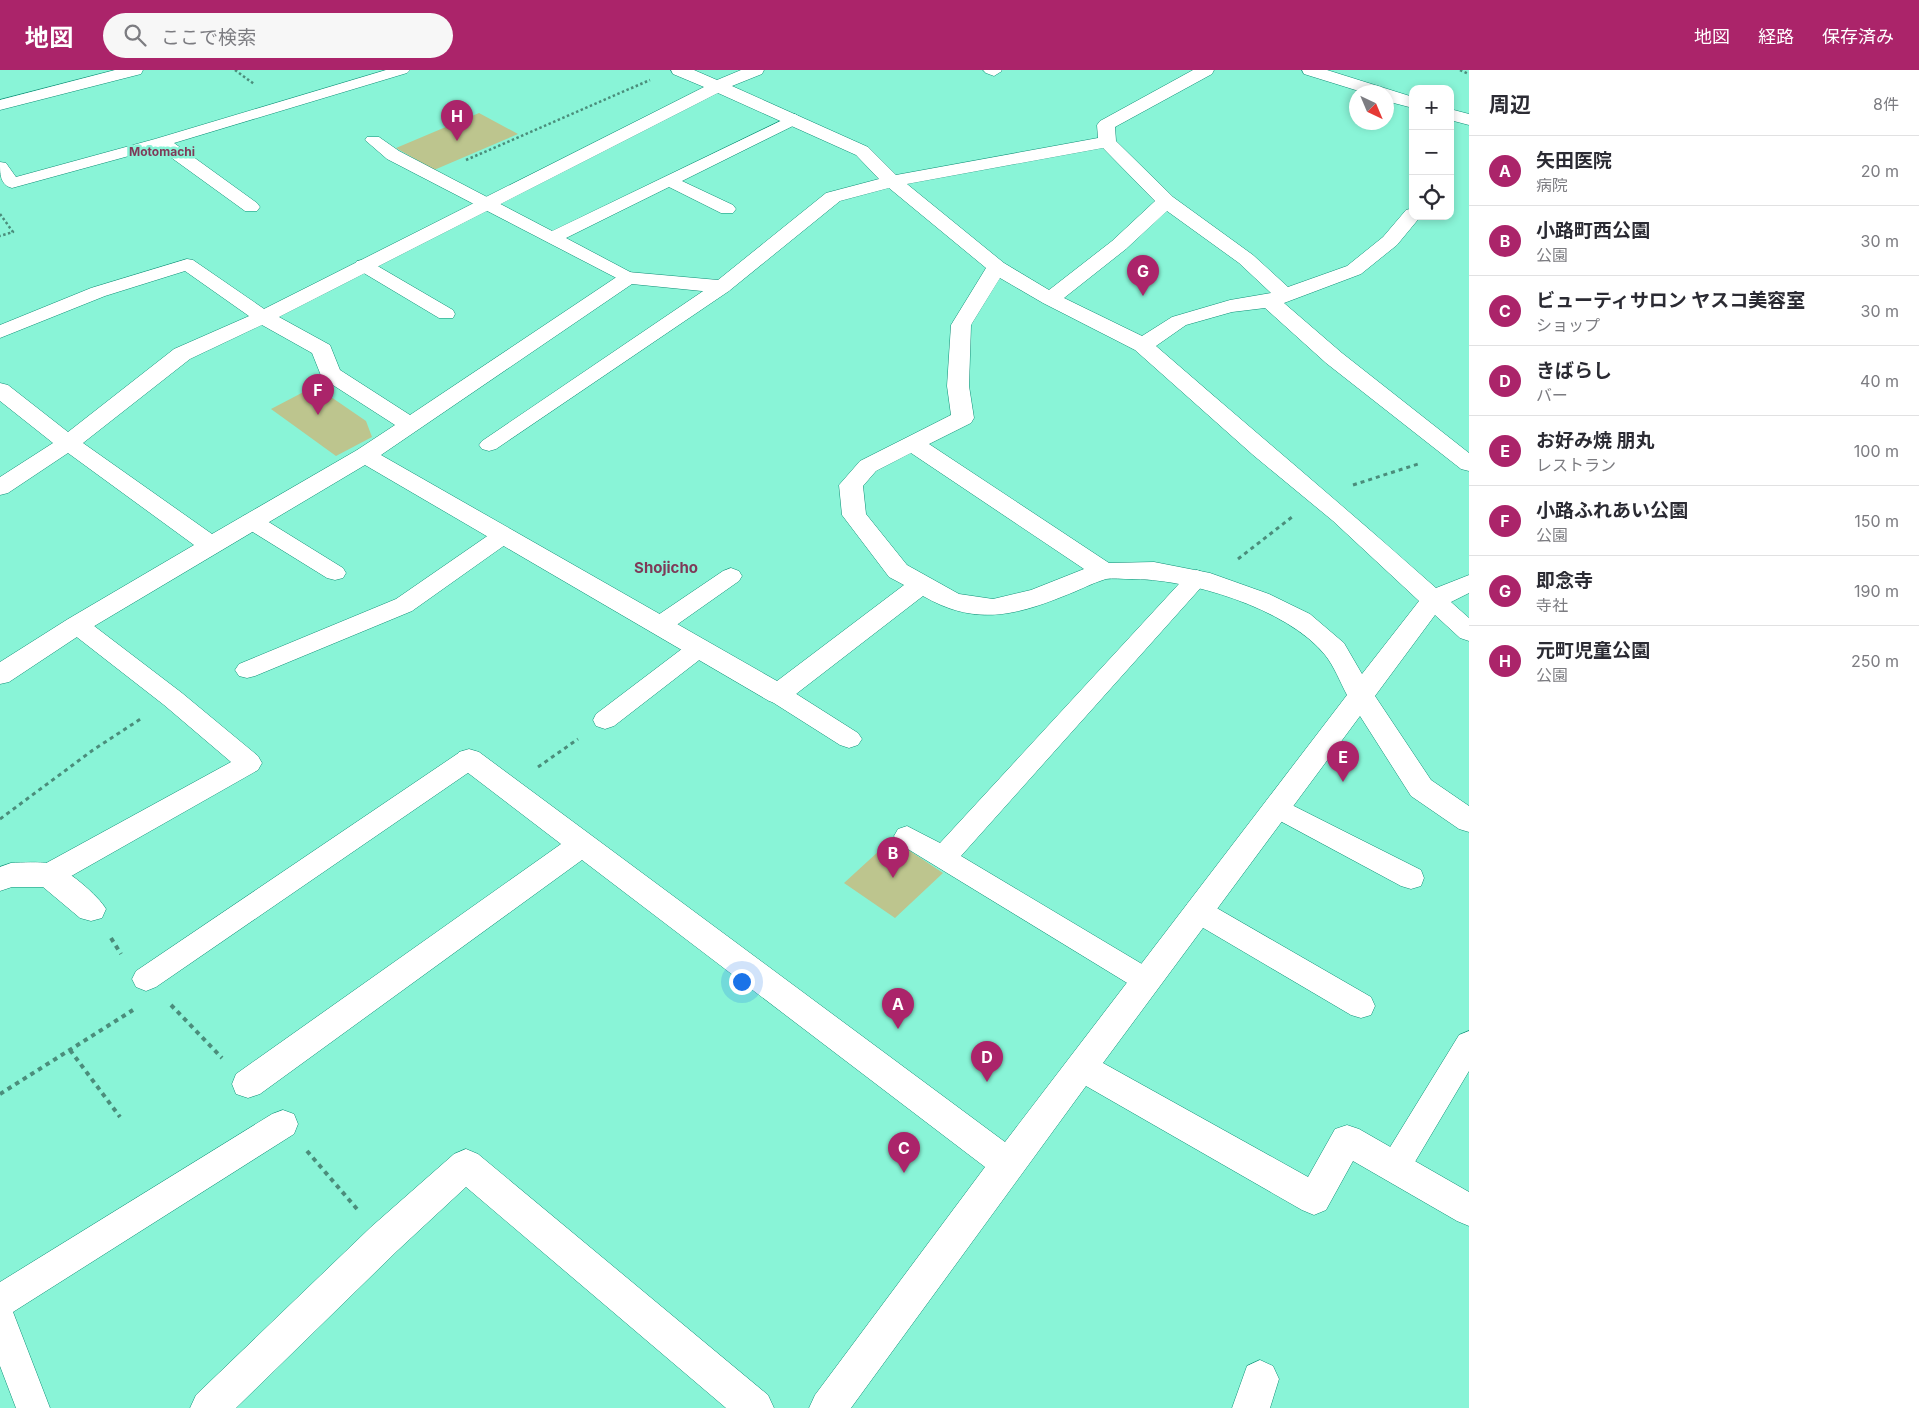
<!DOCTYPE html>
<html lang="ja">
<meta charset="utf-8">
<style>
:root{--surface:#fff;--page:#f7f7f7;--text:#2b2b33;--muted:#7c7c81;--line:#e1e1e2;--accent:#ab246a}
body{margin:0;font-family:Inter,"Noto Sans JP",sans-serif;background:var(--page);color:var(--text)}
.controls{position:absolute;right:15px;top:15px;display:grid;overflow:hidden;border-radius:10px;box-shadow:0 2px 8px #0003}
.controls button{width:45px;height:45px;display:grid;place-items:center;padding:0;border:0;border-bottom:1px solid var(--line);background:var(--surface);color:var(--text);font:25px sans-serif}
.compass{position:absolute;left:1349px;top:15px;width:45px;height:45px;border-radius:50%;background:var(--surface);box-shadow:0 2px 8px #0003;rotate:136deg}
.you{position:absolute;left:741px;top:911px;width:18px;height:18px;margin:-12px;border:4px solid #fff;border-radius:50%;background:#1a73e8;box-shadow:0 0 0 8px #1a73e833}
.badge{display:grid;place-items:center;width:32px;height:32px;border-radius:50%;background:var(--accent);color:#fff;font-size:16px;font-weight:700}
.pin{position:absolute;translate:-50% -41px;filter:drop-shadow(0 1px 2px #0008)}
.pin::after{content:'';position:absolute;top:26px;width:18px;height:15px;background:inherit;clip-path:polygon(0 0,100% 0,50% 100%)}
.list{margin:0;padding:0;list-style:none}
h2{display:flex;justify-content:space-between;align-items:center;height:65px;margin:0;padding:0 20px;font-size:21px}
h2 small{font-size:16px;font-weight:400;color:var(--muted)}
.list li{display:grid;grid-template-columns:32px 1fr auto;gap:15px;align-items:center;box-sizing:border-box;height:70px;padding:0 20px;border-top:1px solid var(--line)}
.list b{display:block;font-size:19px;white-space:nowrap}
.list p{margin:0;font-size:16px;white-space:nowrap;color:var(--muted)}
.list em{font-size:16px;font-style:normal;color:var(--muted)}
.icon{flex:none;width:28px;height:28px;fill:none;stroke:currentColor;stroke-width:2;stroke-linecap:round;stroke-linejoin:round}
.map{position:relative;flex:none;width:1469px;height:1338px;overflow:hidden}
header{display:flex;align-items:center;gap:30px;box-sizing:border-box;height:70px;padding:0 25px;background:var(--accent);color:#fff}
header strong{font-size:24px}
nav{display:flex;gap:28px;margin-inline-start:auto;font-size:18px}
.search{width:350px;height:45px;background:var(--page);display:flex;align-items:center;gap:12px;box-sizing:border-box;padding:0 18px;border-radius:28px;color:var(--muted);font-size:19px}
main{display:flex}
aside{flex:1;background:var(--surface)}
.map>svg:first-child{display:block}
</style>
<header>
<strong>地図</strong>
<div class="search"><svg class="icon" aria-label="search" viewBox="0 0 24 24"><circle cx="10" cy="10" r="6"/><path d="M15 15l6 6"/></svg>ここで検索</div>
<nav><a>地図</a><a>経路</a><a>保存済み</a></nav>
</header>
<main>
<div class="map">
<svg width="1469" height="1338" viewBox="0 0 1469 1338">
<rect width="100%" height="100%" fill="#89f4d7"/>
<!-- green -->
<path fill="#bdc58e" d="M479,43L518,64L434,100L396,78Z
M315,316L366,351L372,367L336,386L271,339Z
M892,769L943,803L895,848L844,813Z"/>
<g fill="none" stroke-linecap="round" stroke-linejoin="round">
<defs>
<path id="lane" d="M386,0H410L407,3L174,73L257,133L260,137L257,141H245L158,78L12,118C0,115 0,104 0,92L6,93L16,107L155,69Z
M983,0H1001L1002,1L994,6L986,3Z
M795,44L803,49L801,52L682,111L733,135L736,139L733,143H721L669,117L566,168L634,204L637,208L634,212L628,214L387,89L365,70L367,67H379L399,81L552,161Z
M187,189L193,190L270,243L272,247L270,251H256L185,201L105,226L0,268V255L91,218Z
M363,190L369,191L453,240L455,244L453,248H439L357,199L354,195L357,191Z
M722,211L729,213L731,217L729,221L496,379L489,381L482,379L479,375L482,371L715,213Z
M251,444L259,446L343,498L346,503L343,508L335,510L327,508L243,456L240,451L243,446Z
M504,458L512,460L515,465L512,470L412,541L255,606L247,608L239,606L235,600L239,594L396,529L496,460Z
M731,498L739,501L742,506L739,511L668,561L660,563L652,561L648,555L652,549L723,501Z
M1197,500L1205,503L1208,508L1205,513L961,786L1157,903L1161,911L1157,919L1147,923L1137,919L898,773L894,766L898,759L907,756L940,773L1189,503Z
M77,547L85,549L182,623L258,686L262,693L258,700L59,813L49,816L39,813L36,805L39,797L231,692L164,635L69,561L65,555L69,549Z
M699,570L707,572L711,578L707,584L614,656L605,659L596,656L593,650L596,644L691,572Z
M778,615L787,618L858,663L862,669L858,675L849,678L840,675L769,630L766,624L769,618Z
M469,680L478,682L482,689L478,696L156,917L146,921L136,917L132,909L136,901L460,682Z
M1276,727L1421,800L1424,808L1421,816L1411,819L1401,816L1267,744L1263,737L1267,730Z
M1198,830L1208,833L1371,927L1375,936L1371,945L1361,948L1351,945L1188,849L1184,841L1188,833Z
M1469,961V1001L1406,1107L1395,1111L1384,1107L1379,1097L1384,1087L1459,965Z
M283,1040L294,1044L298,1054L294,1064L13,1242L50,1338H16L0,1296V1212L272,1044Z"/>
<path id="street" d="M115,0H143L141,4L0,40V30Z
M671,0H694L717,10L741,0H764L762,4L732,16L868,77L896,105L1098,68L1097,55L1100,51L1193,0H1214L1212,4L1115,57L1116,71L1173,127L1253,185L1288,217L1347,196L1383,167L1406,140L1413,138V146H1421L1397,175L1361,204L1284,233L1342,283L1469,383V401L1461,399L1326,293L1265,238L1232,242L1186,255L1156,276C1249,357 1344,436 1436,518L1469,505V523L1451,532L1469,548V571L1460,568L1435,545L1375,626L1431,710L1469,736V762L1459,759L1411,726L1360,646L1103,993L1308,1107L1335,1059L1347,1055L1359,1059L1469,1122V1156L1457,1151L1353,1091L1326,1140L1314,1145L1302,1140L1086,1016L851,1338H809L815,1325L985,1097L582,790L260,1024L248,1028L236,1024L232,1014L236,1004L561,774L459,696L455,689L459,682L469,679L479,682L1005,1072L1347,625C1340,612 1334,596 1325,585C1287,538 1187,508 1129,509C1122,509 1113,508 1106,509C1092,513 1078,521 1064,526C1012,547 973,555 923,526L787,631L778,634L769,631L365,395L86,561L9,612L0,614V592L68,549L194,475L68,383L8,423L0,425V407L53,373L0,331V313L8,315L68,362L174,279L256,243L704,17L673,4ZM718,23L856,85L879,109L826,123L718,210L628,202L621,204L410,345L340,300L330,275L279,247ZM1103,78L1155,131L1112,171L1049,220L1004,193L907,114ZM889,118L986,198L951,255L947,316L951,345L860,391L839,415L842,445L889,507L904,515L777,611L381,385L632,214L722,223L729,221L840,131ZM1167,141L1239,193L1271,223L1230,230L1172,247L1142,266L1064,228L1126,179ZM1000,208L1043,233L1135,280L1253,385L1333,451L1419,531L1362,604L1344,573L1310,544L1269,524L1210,503L1154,492L1109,493L929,374L971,353L974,348L969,316L971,255ZM262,255L312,283L322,308L395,355L357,380L212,464L83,373L190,289ZM911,383L1084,499L1031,520L993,529L959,524L907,495L866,444L863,416L876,401Z
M1302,0H1327L1413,27V38L1386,31V22H1362L1304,4Z
M1450,39L1469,44V55L1450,50Z
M11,793C23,793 38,791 50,794C65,797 99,826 106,839L102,848L91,851L80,848L43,817H12L0,821V797Z
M466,1079L478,1084L768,1325L774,1338H726L466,1117L397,1181L236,1338H190L196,1325L371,1157L454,1084Z
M1260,1290L1273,1296L1279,1309L1270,1338H1232L1247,1296Z"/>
</defs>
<!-- lane casing -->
<use href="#lane" stroke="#0d8f76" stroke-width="1"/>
<!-- street casing -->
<use href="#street" stroke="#0d8f76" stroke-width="1"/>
<!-- path-far2 -->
<path stroke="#4b8d7b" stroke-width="2.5" stroke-dasharray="2.5 2.5" stroke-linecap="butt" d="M235,0L254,14
M1460,0L1469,4
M466,90L650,10
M0,144L13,162L0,166"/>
<!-- path-far1 -->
<path stroke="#4b8d7b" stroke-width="3" stroke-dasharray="4 4" stroke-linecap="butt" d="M1353,415L1418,394
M1238,489L1292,447
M538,697L578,669
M0,749L93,680L142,648"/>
<!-- path -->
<path stroke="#4b8d7b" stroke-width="4" stroke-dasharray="4.5 4.5" stroke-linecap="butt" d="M111,868L121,884
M171,935L222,988
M70,980L120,1047
M0,1024L133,940
M307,1081L357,1139"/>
<!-- lane -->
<use href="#lane" fill="#fff" fill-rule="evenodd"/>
<!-- street -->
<use href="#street" fill="#fff" fill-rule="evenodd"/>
</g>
<g text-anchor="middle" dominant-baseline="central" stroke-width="5" stroke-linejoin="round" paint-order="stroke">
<!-- far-neighbourhood labels -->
<g font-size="12" font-weight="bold" fill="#7e3a58" stroke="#89f4d7">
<text x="162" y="81">Motomachi</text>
</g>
<!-- neighbourhood labels -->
<g font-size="15" font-weight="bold" fill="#7e3a58" stroke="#89f4d7">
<text x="666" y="497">Shojicho</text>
</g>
</g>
</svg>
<div class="controls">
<button>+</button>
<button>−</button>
<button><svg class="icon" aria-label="locate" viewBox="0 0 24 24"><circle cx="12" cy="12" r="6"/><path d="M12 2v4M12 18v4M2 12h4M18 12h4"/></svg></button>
</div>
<svg class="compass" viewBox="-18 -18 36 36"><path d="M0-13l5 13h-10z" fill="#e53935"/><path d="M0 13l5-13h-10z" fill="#7c7c81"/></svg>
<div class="you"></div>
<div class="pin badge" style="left:898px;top:959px">A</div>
<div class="pin badge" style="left:893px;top:808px">B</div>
<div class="pin badge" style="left:904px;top:1103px">C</div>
<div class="pin badge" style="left:987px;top:1012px">D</div>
<div class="pin badge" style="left:1343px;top:712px">E</div>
<div class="pin badge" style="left:318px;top:345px">F</div>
<div class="pin badge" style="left:1143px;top:226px">G</div>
<div class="pin badge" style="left:457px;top:71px">H</div>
</div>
<aside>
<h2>周辺<small>8件</small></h2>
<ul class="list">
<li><span class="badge">A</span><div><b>矢田医院</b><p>病院</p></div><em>20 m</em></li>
<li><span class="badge">B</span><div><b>小路町西公園</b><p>公園</p></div><em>30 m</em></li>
<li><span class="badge">C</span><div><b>ビューティサロン ヤスコ美容室</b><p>ショップ</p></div><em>30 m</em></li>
<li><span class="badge">D</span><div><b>きばらし</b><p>バー</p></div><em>40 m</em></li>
<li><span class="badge">E</span><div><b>お好み焼 朋丸</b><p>レストラン</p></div><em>100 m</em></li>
<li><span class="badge">F</span><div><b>小路ふれあい公園</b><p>公園</p></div><em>150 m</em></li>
<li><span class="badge">G</span><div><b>即念寺</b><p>寺社</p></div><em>190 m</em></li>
<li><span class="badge">H</span><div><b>元町児童公園</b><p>公園</p></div><em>250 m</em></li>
</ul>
</aside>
</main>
